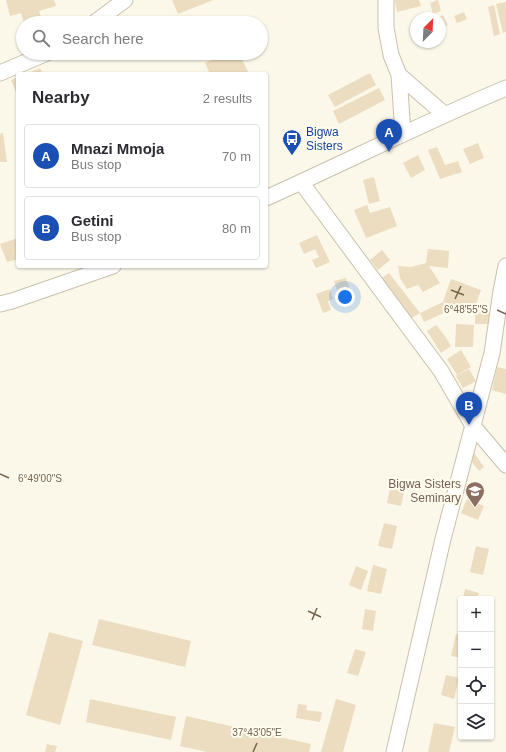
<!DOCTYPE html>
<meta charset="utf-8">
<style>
:root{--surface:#fff;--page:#f7f7f7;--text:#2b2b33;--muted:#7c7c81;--line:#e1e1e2;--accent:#0f766e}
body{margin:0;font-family:Arial,sans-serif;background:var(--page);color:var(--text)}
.controls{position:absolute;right:12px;bottom:12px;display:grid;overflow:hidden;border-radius:4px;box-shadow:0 1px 3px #0004}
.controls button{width:36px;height:36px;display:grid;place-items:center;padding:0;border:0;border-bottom:1px solid var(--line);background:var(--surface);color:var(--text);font:20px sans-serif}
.compass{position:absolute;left:410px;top:12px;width:36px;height:36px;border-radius:50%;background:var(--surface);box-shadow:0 1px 3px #0004;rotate:24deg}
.you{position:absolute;left:345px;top:297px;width:14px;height:14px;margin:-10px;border:3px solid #fff;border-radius:50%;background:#1a73e8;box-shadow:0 0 0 6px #1a73e833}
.badge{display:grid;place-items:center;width:26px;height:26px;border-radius:50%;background:var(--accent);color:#fff;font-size:13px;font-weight:700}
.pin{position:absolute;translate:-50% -33px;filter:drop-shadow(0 1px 2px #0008)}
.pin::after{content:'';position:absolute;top:21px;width:14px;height:12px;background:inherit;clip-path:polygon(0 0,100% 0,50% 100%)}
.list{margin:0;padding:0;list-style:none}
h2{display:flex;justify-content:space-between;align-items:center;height:52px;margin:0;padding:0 16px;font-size:17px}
h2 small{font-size:13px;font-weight:400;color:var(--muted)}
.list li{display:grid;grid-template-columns:26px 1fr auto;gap:12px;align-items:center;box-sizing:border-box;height:64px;margin:0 8px 8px;padding:0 8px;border:1px solid var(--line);border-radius:4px}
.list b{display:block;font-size:15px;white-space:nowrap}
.list p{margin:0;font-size:13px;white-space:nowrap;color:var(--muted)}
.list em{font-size:13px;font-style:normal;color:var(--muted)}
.icon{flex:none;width:22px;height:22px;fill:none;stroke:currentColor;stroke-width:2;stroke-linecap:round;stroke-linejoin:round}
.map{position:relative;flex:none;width:506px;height:752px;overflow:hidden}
.search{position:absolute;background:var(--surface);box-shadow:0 1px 3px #0004;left:16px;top:16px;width:252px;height:44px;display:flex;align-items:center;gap:10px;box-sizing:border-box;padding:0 14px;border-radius:22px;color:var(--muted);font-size:15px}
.panel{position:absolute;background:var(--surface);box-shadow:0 1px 3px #0004;left:16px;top:72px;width:252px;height:196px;border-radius:4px}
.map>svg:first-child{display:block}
</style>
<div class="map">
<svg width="506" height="752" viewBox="0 0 506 752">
<rect width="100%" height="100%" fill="#fbf8e9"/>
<!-- building -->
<path fill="#ecdcc0" d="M6,0H54L56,6L39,11L43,23H24L21,13L10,16Z
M172,0H213L178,14Z
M395,0H419L421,6L397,12Z
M438,0L441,11L433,14L430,3Z
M506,2V32L503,33L496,4Z
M494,5L500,34L494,36L488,7Z
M464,12L467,19L457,23L454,16Z
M443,15L448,25L440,29V18H436Z
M225,53H239L249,74H210L205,63Z
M40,68L43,74H26Z
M370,73L376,85L335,107L328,95Z
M18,77V92H16L11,80Z
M379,88L385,100L339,124L333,111Z
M3,133L7,162H0V134Z
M478,143L484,158L470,164L463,149Z
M437,147L445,165L458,161L462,172L440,179L428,150Z
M418,155L425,170L411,178L403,163Z
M374,177L380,201L369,204L363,180Z
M367,205L370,213L390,207L397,226L366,238L354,210Z
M317,235L330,262L316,268L312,260L319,257L315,249L304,254L299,243Z
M18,238V259L7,262L0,244Z
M428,249L449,251L448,268L429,266L440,283L423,292L418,285L407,289L400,278L398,266L411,267L426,263Z
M382,250L390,260L378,270L370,260Z
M389,273L420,313L408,320L379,280Z
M346,278L354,301L342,305L334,281Z
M451,279L481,290L473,313L443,302L448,311L424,322L420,313L443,302Z
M330,289L333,299L328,301L331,310L323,313L316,294Z
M475,313H489V324H475Z
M456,324L474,325L473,347H455Z
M436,325L445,336L451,346L441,353L427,331Z
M461,350L471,367L457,375L447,359Z
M497,367L506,369V394L492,390Z
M469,369L476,381L463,388L456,376Z
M474,453L484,467L479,471L468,457Z
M392,479L406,482L401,506L387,503Z
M467,499L484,506L478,520L461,513Z
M384,523L397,526L392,549L378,546Z
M476,546L489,549L483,575L470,572Z
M373,565L387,569L381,594L367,591Z
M356,566L368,571L361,590L349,585Z
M465,589L479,593L477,599H463Z
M365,609L376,611L373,631L362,629Z
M99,619L191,641L185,667L92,645Z
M49,632L83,641L60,725L26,715Z
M456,634L461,635V658L451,656Z
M355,649L366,652L358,676L347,673Z
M446,675L459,678L454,699L441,695Z
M90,699L176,717L171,740L86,722Z
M336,699L356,705L343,752H321Z
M298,704L307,705L306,710L322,712L320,722L296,718Z
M186,716L311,744L309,752H207L180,746Z
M434,723L455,727L449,752H428Z
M47,744L57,746L55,752H45Z"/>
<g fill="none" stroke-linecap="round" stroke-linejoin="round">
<defs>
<path id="minor" d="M386,0V28L391,55L399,75L444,114
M94,23L125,0
M0,73L47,53
M399,75L403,134
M301,182L441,371L473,426L506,465
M266,198C346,162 425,122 506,88
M0,304L12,301L113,266
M394,752L443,539L492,353L501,291L506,266"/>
</defs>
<!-- minor casing -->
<use href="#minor" stroke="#cac0ac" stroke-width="17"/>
<!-- minor -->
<use href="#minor" stroke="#fff" stroke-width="15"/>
</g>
<!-- ticks -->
<path fill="none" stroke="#74644e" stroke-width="1.5" d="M451,290L464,295M455,299L461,286M497,310L506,314M0,474L9,478M308,611L321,617M312,620L317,608M253,752L257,743"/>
<!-- icons -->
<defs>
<symbol id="bus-pin" viewBox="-11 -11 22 30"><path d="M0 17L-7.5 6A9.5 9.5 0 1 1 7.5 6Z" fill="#1a4fb4" stroke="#fefbef"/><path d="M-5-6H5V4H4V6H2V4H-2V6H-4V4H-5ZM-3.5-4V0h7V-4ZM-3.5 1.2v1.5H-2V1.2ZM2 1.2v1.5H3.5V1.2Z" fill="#fff"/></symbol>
<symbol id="school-pin" viewBox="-11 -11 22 30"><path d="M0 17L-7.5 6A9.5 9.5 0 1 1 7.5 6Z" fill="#8d6e63" stroke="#fefbef"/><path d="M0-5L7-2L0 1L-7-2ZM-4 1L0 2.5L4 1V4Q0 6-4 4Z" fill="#fff"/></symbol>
</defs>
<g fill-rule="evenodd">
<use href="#bus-pin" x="281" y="128" width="22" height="30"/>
<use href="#school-pin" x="464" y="480" width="22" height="30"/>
</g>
<g text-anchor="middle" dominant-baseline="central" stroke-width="4" stroke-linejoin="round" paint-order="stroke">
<!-- transit labels -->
<g font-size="12" fill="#164399" stroke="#fefbef" text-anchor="start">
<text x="306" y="132">Bigwa<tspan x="306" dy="14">Sisters</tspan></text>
</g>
<!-- education labels -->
<g font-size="12" fill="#785e54" stroke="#fefbef" text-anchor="end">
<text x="461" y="484">Bigwa Sisters<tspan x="461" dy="14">Seminary</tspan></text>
</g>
</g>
<g font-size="10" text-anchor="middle" fill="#74644e" stroke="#fefbef" stroke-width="4" stroke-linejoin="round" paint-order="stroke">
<text x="466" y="313">6°48'55"S</text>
<text x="40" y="482">6°49'00"S</text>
<text x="257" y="736">37°43'05"E</text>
</g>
</svg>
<div class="controls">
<button>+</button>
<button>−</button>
<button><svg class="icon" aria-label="locate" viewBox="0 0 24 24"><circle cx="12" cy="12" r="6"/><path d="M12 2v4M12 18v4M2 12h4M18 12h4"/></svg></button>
<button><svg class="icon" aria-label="layers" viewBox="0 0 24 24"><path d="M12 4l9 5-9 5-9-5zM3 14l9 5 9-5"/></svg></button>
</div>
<svg class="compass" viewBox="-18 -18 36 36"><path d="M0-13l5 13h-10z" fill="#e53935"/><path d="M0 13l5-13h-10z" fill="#7c7c81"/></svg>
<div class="you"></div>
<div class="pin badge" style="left:389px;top:152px;background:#1a4fb4">A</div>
<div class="pin badge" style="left:469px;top:425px;background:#1a4fb4">B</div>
<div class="search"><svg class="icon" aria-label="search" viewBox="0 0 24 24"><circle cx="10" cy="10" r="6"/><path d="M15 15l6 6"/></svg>Search here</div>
<section class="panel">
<h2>Nearby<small>2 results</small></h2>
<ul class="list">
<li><span class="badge" style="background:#1a4fb4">A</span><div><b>Mnazi Mmoja</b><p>Bus stop</p></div><em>70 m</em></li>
<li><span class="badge" style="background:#1a4fb4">B</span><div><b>Getini</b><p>Bus stop</p></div><em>80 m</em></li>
</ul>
</section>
</div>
